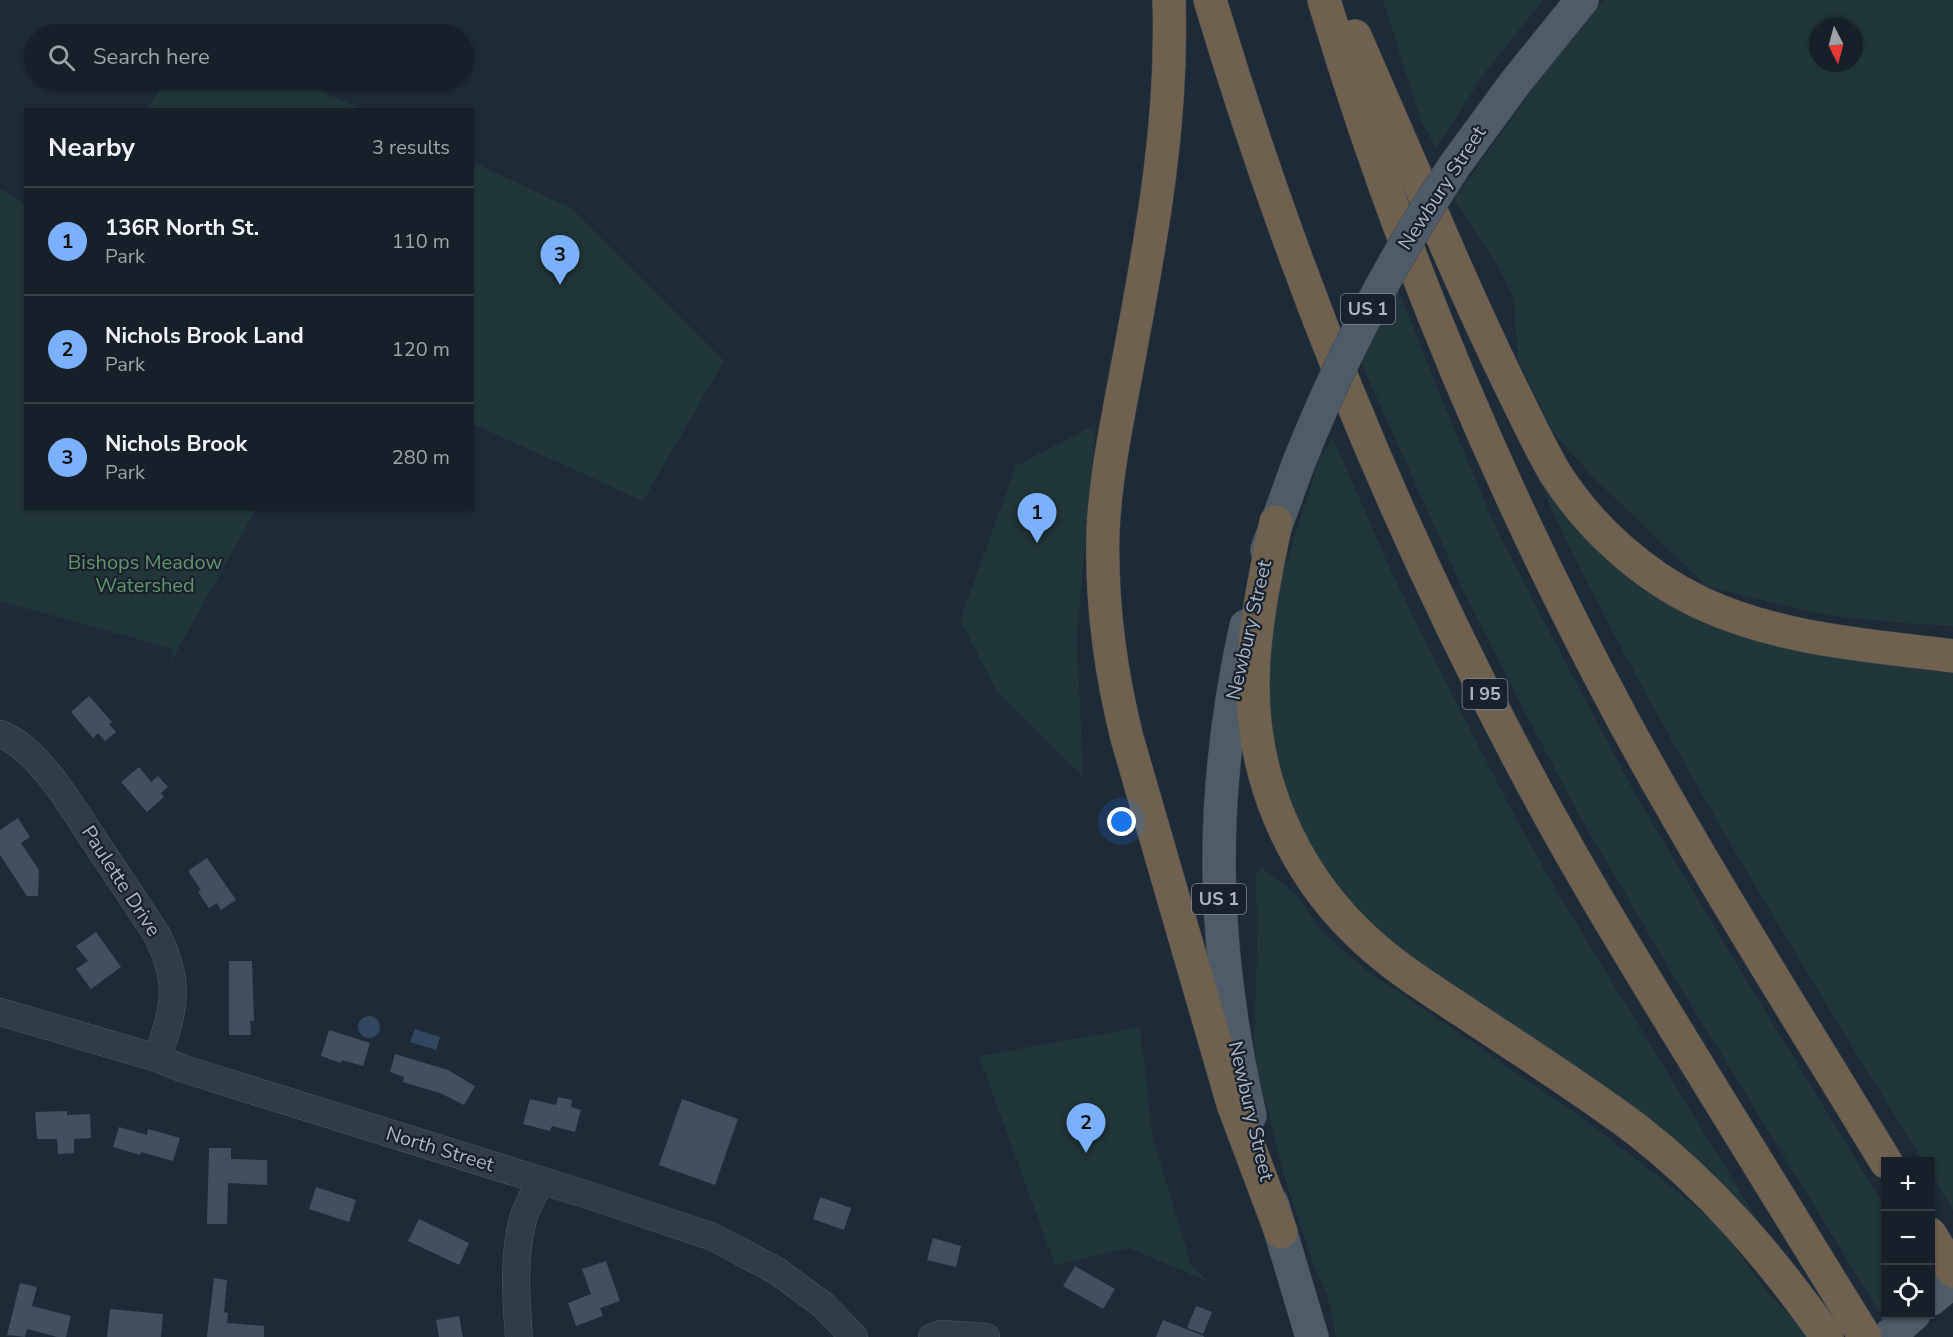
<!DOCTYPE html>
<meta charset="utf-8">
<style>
:root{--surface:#172029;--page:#202831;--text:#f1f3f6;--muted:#9ea3a8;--line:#363e46;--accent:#7ab0fc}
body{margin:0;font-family:"Nunito Sans",sans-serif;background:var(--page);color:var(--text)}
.controls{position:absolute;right:18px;bottom:18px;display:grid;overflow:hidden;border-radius:0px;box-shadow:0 2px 4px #0004}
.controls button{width:54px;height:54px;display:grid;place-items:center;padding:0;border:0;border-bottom:2px solid var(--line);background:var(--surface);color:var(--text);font:30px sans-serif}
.compass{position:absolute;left:1809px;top:18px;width:54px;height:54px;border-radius:50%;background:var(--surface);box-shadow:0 2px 4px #0004;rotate:174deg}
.you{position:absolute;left:1122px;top:822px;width:21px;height:21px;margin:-15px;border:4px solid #fff;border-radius:50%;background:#1a73e8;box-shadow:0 0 0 9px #1a73e833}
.badge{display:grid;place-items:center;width:39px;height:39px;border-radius:50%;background:var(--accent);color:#111;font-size:20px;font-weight:700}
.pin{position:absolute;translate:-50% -50px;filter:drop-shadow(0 2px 3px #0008)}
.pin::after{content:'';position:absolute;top:32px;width:21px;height:18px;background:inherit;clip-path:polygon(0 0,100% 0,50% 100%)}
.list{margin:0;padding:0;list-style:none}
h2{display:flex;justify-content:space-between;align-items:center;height:78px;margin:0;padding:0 24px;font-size:26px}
h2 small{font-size:20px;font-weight:400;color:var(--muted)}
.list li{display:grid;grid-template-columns:39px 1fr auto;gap:18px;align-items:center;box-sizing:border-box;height:108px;padding:0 24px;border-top:2px solid var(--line)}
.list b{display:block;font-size:22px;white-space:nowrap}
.list p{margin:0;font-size:20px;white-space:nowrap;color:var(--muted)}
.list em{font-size:20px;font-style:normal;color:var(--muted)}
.icon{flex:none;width:33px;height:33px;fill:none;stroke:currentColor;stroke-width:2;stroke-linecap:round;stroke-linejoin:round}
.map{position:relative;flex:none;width:1953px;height:1337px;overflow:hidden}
.search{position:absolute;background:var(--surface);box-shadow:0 2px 4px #0004;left:24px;top:24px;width:450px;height:66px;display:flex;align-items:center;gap:15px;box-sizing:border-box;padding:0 21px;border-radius:33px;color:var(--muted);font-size:22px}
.panel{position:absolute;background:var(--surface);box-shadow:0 2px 4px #0004;left:24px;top:108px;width:450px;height:402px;border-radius:0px}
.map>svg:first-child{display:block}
</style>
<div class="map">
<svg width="1953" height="1337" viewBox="0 0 1953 1337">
<rect width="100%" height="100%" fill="#1f2a37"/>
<!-- green -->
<path fill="#213638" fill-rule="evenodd" d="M1383,0H1543L1483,75L1436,148L1420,118Z
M1603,0H1953V626L1900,623L1826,615L1707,587L1592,476L1554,434L1518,359L1513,297L1497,265L1454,199L1550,65ZM1818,27H1854V63H1818Z
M167,80H295L361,109H147Z
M472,161L572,209L724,361L643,501L473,424Z
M0,190H4L25,204L26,508L256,509L169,665L174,649L0,601Z
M1397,287L1447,412L1498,532L1547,627L1633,790L1730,953L1885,1207L1886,1314L1893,1315L1885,1321L1676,980L1583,822L1527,716L1463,590L1360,360Z
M1096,424L1077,637L1083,776L997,692L960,620L1016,466Z
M1333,438L1388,564L1424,639L1511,809L1556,890L1763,1229L1399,952L1315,864L1281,790L1265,706L1273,605L1320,457Z
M1527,453L1643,583L1953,668V1210L1931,1173L1930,1162L1923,1161C1801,965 1680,767 1576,560C1558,525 1543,489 1527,453Z
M1262,868L1296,894L1322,931L1366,970L1574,1112L1661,1178L1720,1227L1768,1293L1806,1333L1808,1337H1336L1327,1294L1315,1268L1282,1169L1258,1072L1254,1044L1257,947L1256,874Z
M1140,1027L1153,1138L1192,1267L1209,1282L1129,1248L1055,1265L979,1056Z"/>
<!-- water -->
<path fill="#31465f" d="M358 1027a11 11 0 1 1 22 0a11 11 0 1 1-22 0Z
M415,1029L440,1037L436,1050L410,1042Z"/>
<!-- building -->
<path fill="#414f5f" d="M89,696L112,722L109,724L116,732L105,741L98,733L93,738L71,712Z
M139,767L151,782L158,776L168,787L161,793L164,797L147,812L121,782Z
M18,818L30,837L21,843L39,870L38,896H27L0,855V830Z
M207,858L236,900L221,910L217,903L209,908L198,892L201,890L188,871Z
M96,932L121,967L91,989L76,969L88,961L76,946Z
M229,961H252L254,1021H250L251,1035H229Z
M329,1030L370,1043L363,1066L342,1060L341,1063L321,1056Z
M395,1054L448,1070L475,1086L464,1105L440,1093L403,1082L404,1077L390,1072Z
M558,1097L572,1100L571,1107L581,1110L575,1132L552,1126L550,1131L523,1124L530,1099L556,1105Z
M682,1099L738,1119L715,1185L659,1165Z
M67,1111V1115L90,1114L91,1138L74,1139V1153L58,1154L57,1139H37L35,1112Z
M119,1127L147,1135L148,1129L180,1138L173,1161L141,1152L140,1155L113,1147Z
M209,1148H231V1159L267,1160V1185L228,1183L227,1224H207Z
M316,1187L356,1200L349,1222L309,1209Z
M820,1197L851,1208L844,1230L813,1219Z
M419,1219L469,1243L459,1265L408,1241Z
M933,1238L961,1246L956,1267L927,1260Z
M606,1261L620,1301L600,1308L603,1316L576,1326L568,1303L591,1294L582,1269Z
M1075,1266L1115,1289L1103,1309L1063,1286Z
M214,1278L227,1280L224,1312L228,1313L227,1323L264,1326V1337H207Z
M20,1283L37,1287L32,1306L71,1316L66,1337H57L27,1329L25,1337L7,1335Z
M1196,1306L1212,1312L1203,1334L1187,1328Z
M110,1309L163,1314L161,1337H107Z
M459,1316L463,1337H439L436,1320Z
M1163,1320L1204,1336V1337H1156Z"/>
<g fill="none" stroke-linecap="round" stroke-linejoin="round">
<defs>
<path id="minor" d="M0,734C39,748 73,809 96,843C116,873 137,904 157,935C181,983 175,1009 157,1058
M0,1012L157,1058L184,1069L591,1196L713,1237L777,1271L823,1305L854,1337
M519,1337C516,1299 513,1256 523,1219C527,1206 535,1193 540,1180
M932,1337L941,1334L986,1337"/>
<path id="major" d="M1455,165L1515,83L1582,0
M1267,550L1299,462
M1246,626C1208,799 1211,943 1250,1116
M1272,1203L1312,1337
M1930,1300L1953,1281
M1888,1337L1914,1314"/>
<path id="highway" d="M1169,0C1173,119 1153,230 1131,347C1120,408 1106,469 1103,531C1101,601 1110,670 1127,738L1233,1104L1281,1232
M1210,0C1290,267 1394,525 1525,770C1574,863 1629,953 1684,1043C1744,1141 1805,1239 1865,1337
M1324,0C1398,249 1500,491 1623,720C1705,871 1797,1015 1886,1162
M1355,36C1386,108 1418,180 1449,252C1469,298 1490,344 1512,389C1526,417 1539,446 1555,473C1590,528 1642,575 1701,603C1780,640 1868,645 1953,656
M1276,522C1265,577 1253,631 1253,686C1253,778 1291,867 1356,931C1388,963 1426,987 1463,1011C1521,1050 1580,1087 1636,1129C1712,1188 1772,1259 1827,1337
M1930,1234L1953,1271"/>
</defs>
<!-- minor casing -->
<use href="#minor" stroke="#505966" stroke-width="28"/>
<!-- major casing -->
<use href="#major" stroke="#3c4551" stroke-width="34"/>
<!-- highway casing -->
<use href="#highway" stroke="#3d4652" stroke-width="34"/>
<!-- minor -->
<use href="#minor" stroke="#323c48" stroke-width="27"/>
<!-- major -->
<use href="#major" stroke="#505b68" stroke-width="33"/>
<!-- highway -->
<use href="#highway" stroke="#6e614f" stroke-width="33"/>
<defs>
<path id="major-bridge" d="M1299,462C1341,357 1392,259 1455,165"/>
</defs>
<!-- major-bridge casing -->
<use href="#major-bridge" stroke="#3c4551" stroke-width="34" stroke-linecap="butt"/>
<!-- major-bridge -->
<use href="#major-bridge" stroke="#505b68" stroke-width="33"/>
</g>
<g text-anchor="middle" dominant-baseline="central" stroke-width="4.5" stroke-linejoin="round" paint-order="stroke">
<!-- shield labels -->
<g fill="#18212c" stroke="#808997" stroke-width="1.5">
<rect x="1341" y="294" width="54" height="30" rx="4.5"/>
<rect x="1462.5" y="679" width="45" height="30" rx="4.5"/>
<rect x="1192" y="884" width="54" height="30" rx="4.5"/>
</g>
<g font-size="18" font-weight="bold" fill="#acb6c5">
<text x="1368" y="309">US 1</text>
<text x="1485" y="694">I 95</text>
<text x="1219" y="899">US 1</text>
</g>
<!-- street labels -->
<g font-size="20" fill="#acb6c5" stroke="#18212c">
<text transform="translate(1442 188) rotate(-57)">Newbury Street</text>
<text transform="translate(1249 630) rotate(-77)">Newbury Street</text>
<text transform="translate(121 881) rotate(57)">Paulette Drive</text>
<text transform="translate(1251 1111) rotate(77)">Newbury Street</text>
<text transform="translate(440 1149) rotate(17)">North Street</text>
</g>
<!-- park labels -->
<g font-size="20" fill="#63956d" stroke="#18212c">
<text x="145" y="562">Bishops Meadow<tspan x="145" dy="23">Watershed</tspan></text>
</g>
</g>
</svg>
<div class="controls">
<button>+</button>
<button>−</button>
<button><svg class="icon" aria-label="locate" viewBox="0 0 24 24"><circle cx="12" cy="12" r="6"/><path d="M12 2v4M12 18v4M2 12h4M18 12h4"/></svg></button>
</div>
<svg class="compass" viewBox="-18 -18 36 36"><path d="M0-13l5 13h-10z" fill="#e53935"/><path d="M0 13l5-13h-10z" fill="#9ea3a8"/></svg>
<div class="you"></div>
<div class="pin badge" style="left:1037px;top:543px">1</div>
<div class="pin badge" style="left:1086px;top:1153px">2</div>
<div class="pin badge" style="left:560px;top:285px">3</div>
<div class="search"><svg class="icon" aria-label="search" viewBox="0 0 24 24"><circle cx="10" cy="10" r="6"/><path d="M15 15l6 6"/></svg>Search here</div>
<section class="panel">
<h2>Nearby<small>3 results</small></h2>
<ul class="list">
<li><span class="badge">1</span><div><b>136R North St.</b><p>Park</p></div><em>110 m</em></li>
<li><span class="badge">2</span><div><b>Nichols Brook Land</b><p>Park</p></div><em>120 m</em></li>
<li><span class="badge">3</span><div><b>Nichols Brook</b><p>Park</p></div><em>280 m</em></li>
</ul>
</section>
</div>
